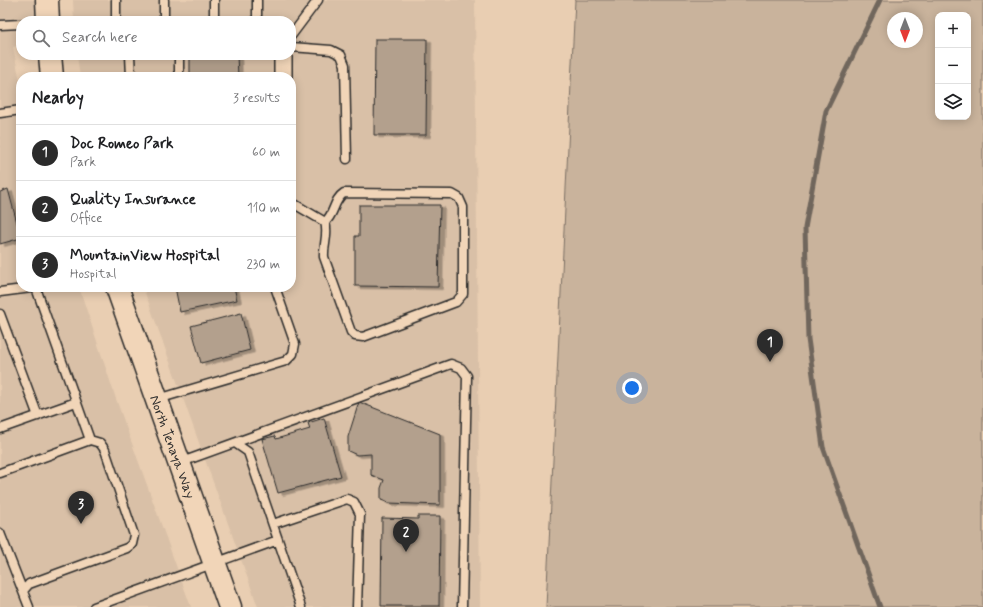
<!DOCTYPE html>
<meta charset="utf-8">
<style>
:root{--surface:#fff;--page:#f2f2f2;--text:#202124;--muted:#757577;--line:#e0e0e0;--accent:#2b2b2b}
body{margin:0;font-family:Mynerve,sans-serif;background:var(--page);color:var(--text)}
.controls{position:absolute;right:12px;top:12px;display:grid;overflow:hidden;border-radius:8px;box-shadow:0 2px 10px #0003}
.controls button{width:36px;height:36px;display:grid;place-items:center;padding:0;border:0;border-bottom:1px solid var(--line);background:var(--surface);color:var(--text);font:20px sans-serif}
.compass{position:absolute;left:887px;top:12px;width:36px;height:36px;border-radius:50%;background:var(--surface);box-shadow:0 2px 10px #0003;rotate:180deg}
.you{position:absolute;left:632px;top:388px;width:14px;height:14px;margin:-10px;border:3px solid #fff;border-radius:50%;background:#1a73e8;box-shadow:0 0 0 6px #1a73e833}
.badge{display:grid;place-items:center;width:26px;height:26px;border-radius:50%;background:var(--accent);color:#fff;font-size:13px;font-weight:700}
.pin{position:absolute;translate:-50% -33px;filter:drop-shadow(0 1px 2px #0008)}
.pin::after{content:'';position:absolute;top:21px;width:14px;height:12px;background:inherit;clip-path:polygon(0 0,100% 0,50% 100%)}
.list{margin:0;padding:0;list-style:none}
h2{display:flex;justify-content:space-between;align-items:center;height:52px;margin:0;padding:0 16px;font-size:17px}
h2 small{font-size:13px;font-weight:400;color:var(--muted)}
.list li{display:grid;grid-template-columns:26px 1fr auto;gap:12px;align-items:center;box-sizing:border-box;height:56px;padding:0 16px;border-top:1px solid var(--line)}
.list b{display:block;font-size:15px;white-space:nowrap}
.list p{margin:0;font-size:13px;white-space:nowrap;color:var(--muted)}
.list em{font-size:13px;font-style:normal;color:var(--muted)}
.icon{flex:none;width:22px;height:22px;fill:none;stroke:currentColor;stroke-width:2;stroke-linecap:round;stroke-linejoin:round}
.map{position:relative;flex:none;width:983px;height:607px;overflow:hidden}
.search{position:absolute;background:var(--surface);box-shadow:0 2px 10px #0003;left:16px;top:16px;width:280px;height:44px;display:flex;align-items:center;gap:10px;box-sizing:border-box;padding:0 14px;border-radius:16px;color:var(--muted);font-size:15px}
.panel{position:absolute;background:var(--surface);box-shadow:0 2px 10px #0003;left:16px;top:72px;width:280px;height:220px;border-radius:16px}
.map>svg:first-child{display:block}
</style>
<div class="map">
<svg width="983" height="607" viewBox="0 0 983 607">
<defs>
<filter id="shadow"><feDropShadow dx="4.5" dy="2.5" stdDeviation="0" flood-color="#0004"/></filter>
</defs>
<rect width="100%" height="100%" fill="#e9ceb2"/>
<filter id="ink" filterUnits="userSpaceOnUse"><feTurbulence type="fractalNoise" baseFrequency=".025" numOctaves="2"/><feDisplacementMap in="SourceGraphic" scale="8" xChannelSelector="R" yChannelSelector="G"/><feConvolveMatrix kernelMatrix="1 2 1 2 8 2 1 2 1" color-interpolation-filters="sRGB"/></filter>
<g filter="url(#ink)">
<!-- built -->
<path fill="#d9c0a7" d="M0,0H47L48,21H21V45L13,47L21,86V287H79L116,399L191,607H0Z
M73,0H475L480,607H258L143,287H291V77H80L77,55H291V21H74Z"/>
<!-- green -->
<path fill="#c9b39c" stroke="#7a6f64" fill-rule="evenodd" d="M575,0H983V607H546ZM938,15H968V117H938ZM893,18H917V42H893Z"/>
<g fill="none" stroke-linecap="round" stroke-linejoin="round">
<!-- stream -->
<path stroke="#70665c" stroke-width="5" d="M880,607L823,447L808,339L805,228L826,111L880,0"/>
</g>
<!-- building -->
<path fill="#b3a08d" stroke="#2b2b2b" filter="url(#shadow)" d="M375,39H427L426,135H374Z
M190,55H237L238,77H190Z
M8,189L21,238L0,244V192Z
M359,205H440L438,287L355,286V236H359Z
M175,287H234L237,300L180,312Z
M241,313L250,350L201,363L191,326Z
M359,402L440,434V505L389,503L381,500V488L384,480L371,475V454L357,455L348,451V437Z
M324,418L341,476L278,493L262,439L275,436L276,439L310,429L308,423Z
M418,516H440L439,606H381L382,518L418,519Z"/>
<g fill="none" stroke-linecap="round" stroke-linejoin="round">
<defs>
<path id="service" d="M116,0V21
M164,0V21
M214,21V0
M257,21V0
M0,25L21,24
M291,36L318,0
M291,47L331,50L341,55L345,65L347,159
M130,55L131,77
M179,77V55
M0,113L21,110
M291,202L325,222C329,235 323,245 324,257L351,332L355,336L363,337L456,302L463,294V207L459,198L452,194L344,193C333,200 335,214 325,222
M36,288L90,440
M0,292L39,287
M0,314L38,416
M158,399L286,361L293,354L295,344L275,287
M0,429L76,402
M235,443L248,452L301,607
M179,463L451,364L461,368L467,376L462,607
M0,473L90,440L100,443L105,450L134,535L132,544L127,548L29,584L23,591
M273,524L347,499L354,502L360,514L357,607
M0,533L29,607
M94,607L278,540"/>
<path id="minor" d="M283,55V77"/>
<path id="secondary" d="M47,0L48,21
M50,55L52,77
M117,287L230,607"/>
</defs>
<!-- service casing -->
<use href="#service" stroke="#2b2b2b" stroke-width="11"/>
<!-- minor casing -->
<use href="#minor" stroke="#2b2b2b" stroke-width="20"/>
<!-- secondary casing -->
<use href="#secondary" stroke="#2b2b2b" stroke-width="25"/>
<!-- service -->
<use href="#service" stroke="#f1d5b8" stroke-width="8"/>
<!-- minor -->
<use href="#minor" stroke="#f1d5b8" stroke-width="17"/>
<!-- secondary -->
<use href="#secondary" stroke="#f1d5b8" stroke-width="22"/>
</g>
</g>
<g text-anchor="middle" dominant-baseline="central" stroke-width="3" stroke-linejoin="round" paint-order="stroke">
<!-- street labels -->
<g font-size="14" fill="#2b2b2b" stroke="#f1d5b8">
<text transform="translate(172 447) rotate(70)">North Tenaya Way</text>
</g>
</g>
</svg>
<div class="controls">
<button>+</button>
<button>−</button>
<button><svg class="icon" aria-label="layers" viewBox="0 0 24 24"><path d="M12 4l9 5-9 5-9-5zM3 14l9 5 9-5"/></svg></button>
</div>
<svg class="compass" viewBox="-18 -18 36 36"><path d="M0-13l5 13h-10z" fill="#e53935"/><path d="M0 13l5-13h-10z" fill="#757577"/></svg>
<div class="you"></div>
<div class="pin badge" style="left:770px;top:362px">1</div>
<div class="pin badge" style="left:406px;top:552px">2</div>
<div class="pin badge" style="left:81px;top:524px">3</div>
<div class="search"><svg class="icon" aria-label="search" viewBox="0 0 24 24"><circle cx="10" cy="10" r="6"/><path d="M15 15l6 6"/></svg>Search here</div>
<section class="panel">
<h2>Nearby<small>3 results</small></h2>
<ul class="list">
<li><span class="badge">1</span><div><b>Doc Romeo Park</b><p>Park</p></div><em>60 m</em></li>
<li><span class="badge">2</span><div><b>Quality Insurance</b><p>Office</p></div><em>110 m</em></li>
<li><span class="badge">3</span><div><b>MountainView Hospital</b><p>Hospital</p></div><em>230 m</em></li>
</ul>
</section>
</div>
